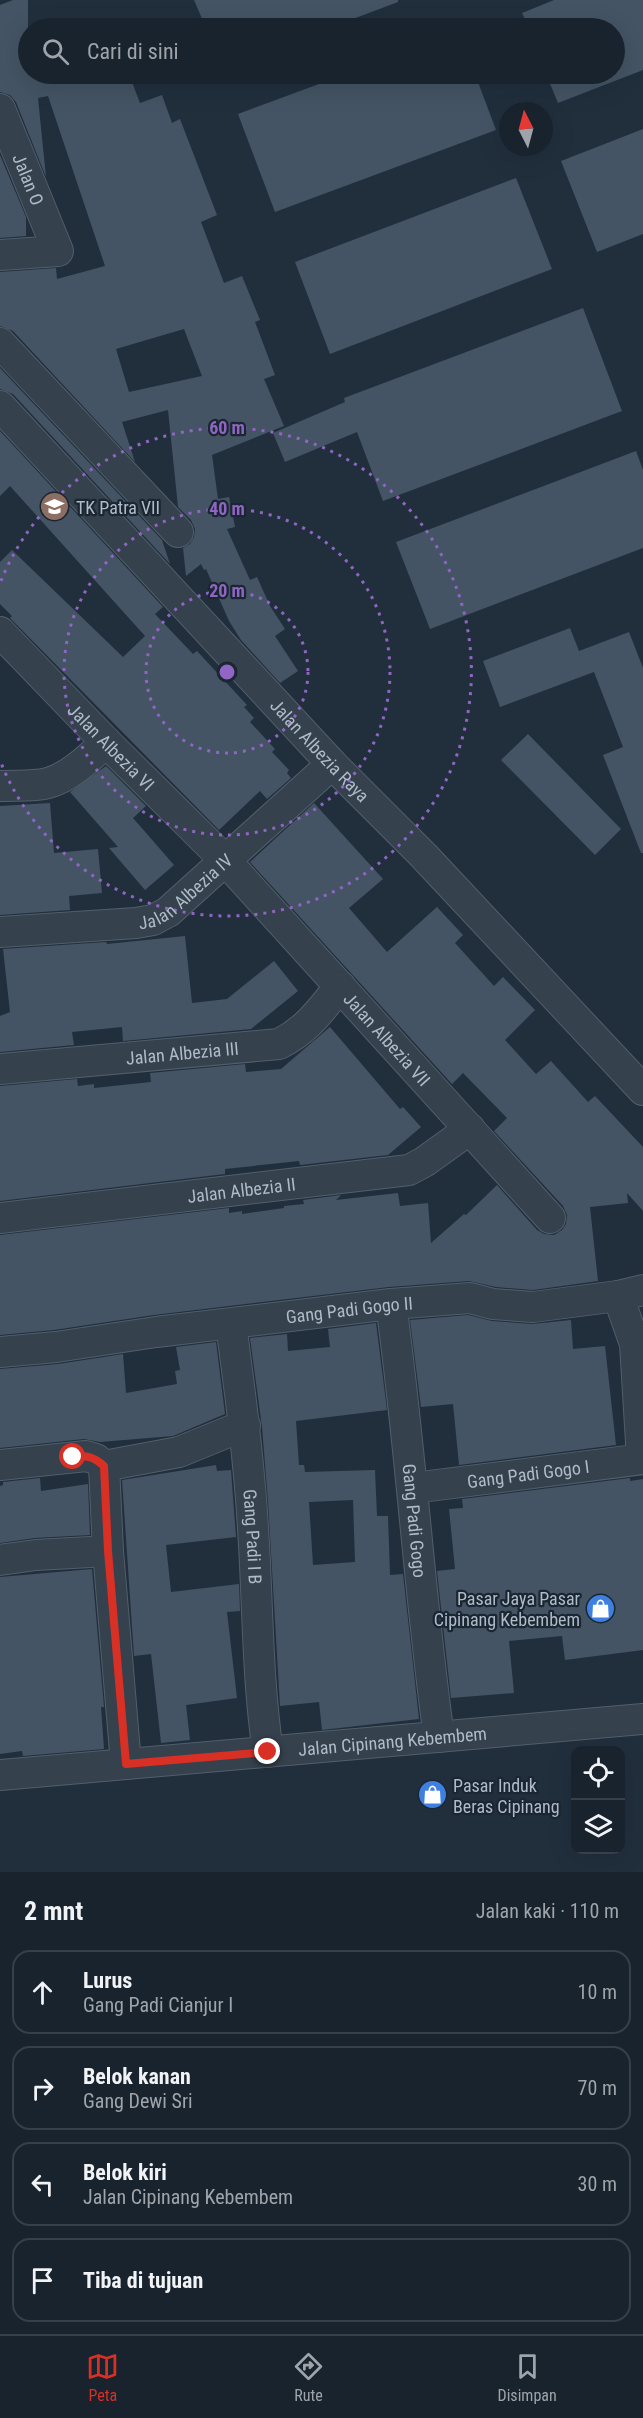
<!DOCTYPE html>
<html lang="id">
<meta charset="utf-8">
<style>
:root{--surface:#19232e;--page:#262f3a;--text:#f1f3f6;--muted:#9fa4aa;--line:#37404a;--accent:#d93025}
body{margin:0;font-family:"Roboto Condensed",sans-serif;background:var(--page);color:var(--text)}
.controls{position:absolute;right:18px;bottom:18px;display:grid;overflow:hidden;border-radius:12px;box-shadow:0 6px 24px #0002}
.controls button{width:54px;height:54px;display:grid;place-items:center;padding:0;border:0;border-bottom:2px solid var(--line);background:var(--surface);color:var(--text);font:30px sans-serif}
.compass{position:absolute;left:499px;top:102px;width:54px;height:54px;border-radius:50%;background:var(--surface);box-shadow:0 6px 24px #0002;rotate:354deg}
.stop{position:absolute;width:18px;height:18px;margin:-14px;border:4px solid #d93025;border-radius:50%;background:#fff}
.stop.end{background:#d93025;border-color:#fff;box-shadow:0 2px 6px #0008}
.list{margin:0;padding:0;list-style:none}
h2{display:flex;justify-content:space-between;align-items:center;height:78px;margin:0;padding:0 24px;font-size:26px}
h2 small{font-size:20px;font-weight:400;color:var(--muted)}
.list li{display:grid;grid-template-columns:39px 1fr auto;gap:18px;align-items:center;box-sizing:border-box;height:84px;margin:0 12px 12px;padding:0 12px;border:2px solid var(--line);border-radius:18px}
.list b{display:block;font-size:22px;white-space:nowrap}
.list p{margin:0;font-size:20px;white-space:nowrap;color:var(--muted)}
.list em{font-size:20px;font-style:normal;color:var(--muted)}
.icon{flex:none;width:33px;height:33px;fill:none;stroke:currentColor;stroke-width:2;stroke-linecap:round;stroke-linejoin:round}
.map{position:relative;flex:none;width:643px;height:1872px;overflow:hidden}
.search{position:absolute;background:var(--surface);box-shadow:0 6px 24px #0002;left:18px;right:18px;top:18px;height:66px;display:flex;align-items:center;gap:15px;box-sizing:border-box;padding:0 21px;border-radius:33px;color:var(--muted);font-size:22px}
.sheet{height:462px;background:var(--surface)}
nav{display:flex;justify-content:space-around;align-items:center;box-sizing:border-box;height:84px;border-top:2px solid var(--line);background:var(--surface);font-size:16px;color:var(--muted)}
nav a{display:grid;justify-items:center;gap:3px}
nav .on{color:var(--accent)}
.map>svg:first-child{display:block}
</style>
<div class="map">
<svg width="643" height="1872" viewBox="0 0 643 1872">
<rect width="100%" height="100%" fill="#212f3d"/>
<!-- building -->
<path fill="#445464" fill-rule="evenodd" d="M13,0H28V74H129L140,103L162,95L172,123L180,119L217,215L201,222L224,283L242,276L260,320L255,322L275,375L264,379L284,426L212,455L218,499L229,497L235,527L227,529L250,580L257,577L270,606L285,629L275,636L298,671L280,683L241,640L229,621L206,569L204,570L201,564L186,576L183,548L190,544L194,537L195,529L191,520L178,507L168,410L122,422L135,462L13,331L0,326V272L56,268L57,279L105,266L48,96L38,98L46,177L16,102L10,95L0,92V5ZM184,329L202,376L129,392L116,349Z
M194,0H398V2L329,28H206Z
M554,0H643V70L558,103L546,74H615V28H529L522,13Z
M346,74H475L496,130L275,212L238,114Z
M643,129V234L597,252L561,161Z
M0,155L26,217V236L0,238Z
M516,178L552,269L330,354L295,262Z
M583,308L622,411L383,501L357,432L285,462L273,433L345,402L344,398Z
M0,368L162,540L170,564L13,394L0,389Z
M0,431L163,607L155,614L193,654L197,651L247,705L244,707L254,718L250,722L275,749L272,752L289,770L287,773L291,778L267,799L260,791L219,830L10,618L12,616L0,604V562L12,550L123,657L145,636L10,486L0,496Z
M636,451L643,470V548L430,629L396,542Z
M570,628L579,651L629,632L643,668V853H641L603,755L623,747L594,672L500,707L483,661Z
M528,734L621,829L595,855L501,760Z
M106,766L146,806L133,818L174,865L145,890L109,848L118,847L70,792Z
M50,803L54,853L98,849L102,893L69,896L70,910L0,915V806Z
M314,803L383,879L349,908L387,952L437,907L463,935L455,943L494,986L503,977L535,1010L505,1040L536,1074L551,1061L588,1102L595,1096L643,1147V1211L627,1193L628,1203L590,1207L598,1281L533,1290L496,1287L469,1281L389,1287L154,1315L54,1330L0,1335V1235L229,1208V1213L242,1211V1214L284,1208V1206L304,1204L303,1200L341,1195L336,1200L398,1193L400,1206L428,1203L431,1243L464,1214L466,1215L497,1185L537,1230L544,1234L554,1235L562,1230L566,1224L567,1215L563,1206L494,1131L507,1118L463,1073L452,1084L250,862Z
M185,936L192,1003L227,999L274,961L298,991L251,1029L123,1041L122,1027L72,1032L74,1045L0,1052V1016L10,1012L3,949L106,942L107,944Z
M330,1027L400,1109L403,1107L421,1127L388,1155L300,1165L299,1161L225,1169V1174L0,1201V1086L77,1079L78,1086L94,1084V1088L151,1082L150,1073L245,1064L246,1072L281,1069Z
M468,1315L492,1321L532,1324L571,1320L573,1349L605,1346L616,1445L459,1465L453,1404L421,1407L410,1320Z
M376,1323L387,1410L296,1421L299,1465H304L305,1472L375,1470L377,1516H388L390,1575L403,1574L419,1719L322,1730L319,1702L280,1706L268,1501L262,1427L250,1338L287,1334L288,1351L330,1347L328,1329ZM353,1500L355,1562L313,1565L309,1502Z
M216,1342L225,1414L173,1436L100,1442L84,1439L0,1448V1369L58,1364L123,1354L126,1393L177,1384L175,1371L180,1370L176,1347Z
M216,1465L217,1471L231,1470L236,1537L166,1545L171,1592L239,1584L240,1611L227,1612L237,1698L186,1705L190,1740L161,1743L151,1654L134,1656L122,1480Z
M40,1478L41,1491L88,1484L90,1535L35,1538L0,1543V1486L3,1485V1482Z
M630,1478V1481L643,1479V1650L565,1660L562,1636L509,1641L514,1693L451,1698L437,1571L455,1569L449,1509L463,1508L462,1499Z
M92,1569L104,1707H101L104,1749L23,1756L22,1751L0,1754V1577Z"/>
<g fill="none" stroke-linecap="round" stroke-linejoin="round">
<defs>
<g id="minor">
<path id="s1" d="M0,109L58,251L0,255"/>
<path d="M0,343L178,532"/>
<path id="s2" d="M0,406L332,764L424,856L643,1090"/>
<path id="s3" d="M0,632L106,742L225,860L550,1218"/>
<path d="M0,786C15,785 33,787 48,783C70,777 90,757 106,742"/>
<path id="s4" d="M0,932L136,923L153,920L168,912L332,764"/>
<path id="s5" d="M0,1069L279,1044C307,1030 321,1010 340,986"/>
<path id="s6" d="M0,1218L409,1170L424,1162L470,1129"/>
<path d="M618,1296L635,1344L642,1459"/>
<path id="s7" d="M391,1304C411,1448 419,1593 439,1737"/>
<path id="s8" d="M231,1324C240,1392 249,1460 253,1528C258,1603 257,1678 268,1752"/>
<path id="s9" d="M0,1352L56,1347L156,1332L391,1304L470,1298L493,1304L533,1307L618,1296L643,1290"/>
<path d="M0,1465L86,1456L96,1459L104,1466"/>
<path d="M104,1466L108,1551L126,1764"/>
<path d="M104,1466L179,1452L245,1425"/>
<path id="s10" d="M413,1488L643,1459"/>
<path d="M0,1560L36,1555L108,1551"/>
<path id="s11" d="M0,1775L643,1719"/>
</g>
</defs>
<!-- minor casing -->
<use href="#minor" stroke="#535e6b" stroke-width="32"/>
<!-- minor -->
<use href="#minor" stroke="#35414d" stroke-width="30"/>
</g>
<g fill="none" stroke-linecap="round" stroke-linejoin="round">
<!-- route -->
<path stroke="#d93025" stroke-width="8" d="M73,1457C87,1455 94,1457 104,1466L108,1551L126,1764L268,1752"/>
</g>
<!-- distance rings -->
<g fill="none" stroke="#9065c3" stroke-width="3" stroke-dasharray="3 6">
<circle cx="227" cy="672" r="81"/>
<circle cx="227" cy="672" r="163"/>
<path d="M1 581A244 244 0 1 1 1 763"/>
</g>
<!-- icons -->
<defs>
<symbol id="school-disc" viewBox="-11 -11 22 22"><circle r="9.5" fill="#8d6e63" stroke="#1a2632"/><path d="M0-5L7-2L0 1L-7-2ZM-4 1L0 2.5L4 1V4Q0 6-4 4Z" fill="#fff"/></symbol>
<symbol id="shop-disc" viewBox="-11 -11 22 22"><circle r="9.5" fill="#3f7fe0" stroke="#1a2632"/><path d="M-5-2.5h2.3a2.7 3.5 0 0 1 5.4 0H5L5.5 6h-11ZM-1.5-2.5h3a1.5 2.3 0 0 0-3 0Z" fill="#fff"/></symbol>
</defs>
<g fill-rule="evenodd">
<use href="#school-disc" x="38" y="490" width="33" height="33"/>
<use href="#shop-disc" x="584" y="1592" width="33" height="33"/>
<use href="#shop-disc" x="416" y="1778" width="33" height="33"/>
</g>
<g text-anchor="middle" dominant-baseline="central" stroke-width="4.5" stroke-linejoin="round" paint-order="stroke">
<!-- street labels -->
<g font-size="18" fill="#b0bbc9" stroke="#1a2632">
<text stroke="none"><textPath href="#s1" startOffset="76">Jalan O</textPath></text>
<text stroke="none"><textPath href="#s3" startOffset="160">Jalan Albezia VI</textPath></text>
<text stroke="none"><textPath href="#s2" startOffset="470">Jalan Albezia Raya</textPath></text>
<text stroke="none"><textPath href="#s4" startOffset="196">Jalan Albezia IV</textPath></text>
<text stroke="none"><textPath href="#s3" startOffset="562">Jalan Albezia VII</textPath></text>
<text stroke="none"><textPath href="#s5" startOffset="183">Jalan Albezia III</textPath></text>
<text stroke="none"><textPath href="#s6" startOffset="243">Jalan Albezia II</textPath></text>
<text stroke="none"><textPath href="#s9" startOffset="352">Gang Padi Gogo II</textPath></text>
<text stroke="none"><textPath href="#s10" startOffset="116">Gang Padi Gogo I</textPath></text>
<text stroke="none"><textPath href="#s7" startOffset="218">Gang Padi Gogo</textPath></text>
<text stroke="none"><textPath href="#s8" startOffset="214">Gang Padi I B</textPath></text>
<text stroke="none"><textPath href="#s11" startOffset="394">Jalan Cipinang Kebembem</textPath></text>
</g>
<!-- poi labels -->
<g font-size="18" fill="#b0bbc9" stroke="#1a2632" text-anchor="start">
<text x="76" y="507">TK Patra VII</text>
<text x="580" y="1598" text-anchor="end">Pasar Jaya Pasar<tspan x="580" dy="21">Cipinang Kebembem</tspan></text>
<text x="453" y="1785">Pasar Induk<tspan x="453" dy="21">Beras Cipinang</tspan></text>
</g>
</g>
<circle cx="227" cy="672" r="9" fill="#9065c3" stroke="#1a2632" stroke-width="3"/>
<g font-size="18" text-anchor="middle" font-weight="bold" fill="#9065c3" stroke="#1a2632" stroke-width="4.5" stroke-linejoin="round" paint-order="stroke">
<text x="227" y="434">60 m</text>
<text x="227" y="515">40 m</text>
<text x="227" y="597">20 m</text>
</g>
</svg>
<div class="controls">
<button><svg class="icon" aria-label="locate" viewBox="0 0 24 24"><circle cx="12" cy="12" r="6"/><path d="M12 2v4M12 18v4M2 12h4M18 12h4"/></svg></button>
<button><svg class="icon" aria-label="layers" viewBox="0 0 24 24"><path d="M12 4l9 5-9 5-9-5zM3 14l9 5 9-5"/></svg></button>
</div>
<svg class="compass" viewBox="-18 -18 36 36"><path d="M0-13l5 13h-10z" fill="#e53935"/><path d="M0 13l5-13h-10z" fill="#9fa4aa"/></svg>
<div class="stop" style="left:73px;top:1457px"></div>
<div class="stop end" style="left:268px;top:1752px"></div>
<div class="search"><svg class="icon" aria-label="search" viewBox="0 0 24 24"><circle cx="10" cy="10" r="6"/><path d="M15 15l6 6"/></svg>Cari di sini</div>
</div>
<section class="sheet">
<h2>2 mnt<small>Jalan kaki · 110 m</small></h2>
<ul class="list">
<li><svg class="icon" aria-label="ahead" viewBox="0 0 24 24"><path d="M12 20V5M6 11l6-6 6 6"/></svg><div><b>Lurus</b><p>Gang Padi Cianjur I</p></div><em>10 m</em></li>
<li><svg class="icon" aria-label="right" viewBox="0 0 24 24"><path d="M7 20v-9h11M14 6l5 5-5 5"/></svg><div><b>Belok kanan</b><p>Gang Dewi Sri</p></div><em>70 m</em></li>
<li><svg class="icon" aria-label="left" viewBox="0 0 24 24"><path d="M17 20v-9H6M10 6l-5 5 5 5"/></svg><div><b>Belok kiri</b><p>Jalan Cipinang Kebembem</p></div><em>30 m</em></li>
<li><svg class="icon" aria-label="arrive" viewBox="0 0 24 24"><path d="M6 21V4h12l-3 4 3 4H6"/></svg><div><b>Tiba di tujuan</b></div></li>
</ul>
</section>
<nav>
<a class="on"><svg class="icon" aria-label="map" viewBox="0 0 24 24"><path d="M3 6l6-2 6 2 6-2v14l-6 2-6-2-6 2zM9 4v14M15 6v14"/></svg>Peta</a>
<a><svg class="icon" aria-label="directions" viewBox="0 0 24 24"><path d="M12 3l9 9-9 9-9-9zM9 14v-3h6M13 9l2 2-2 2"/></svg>Rute</a>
<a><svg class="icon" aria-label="saved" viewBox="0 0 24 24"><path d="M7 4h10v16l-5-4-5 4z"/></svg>Disimpan</a>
</nav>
